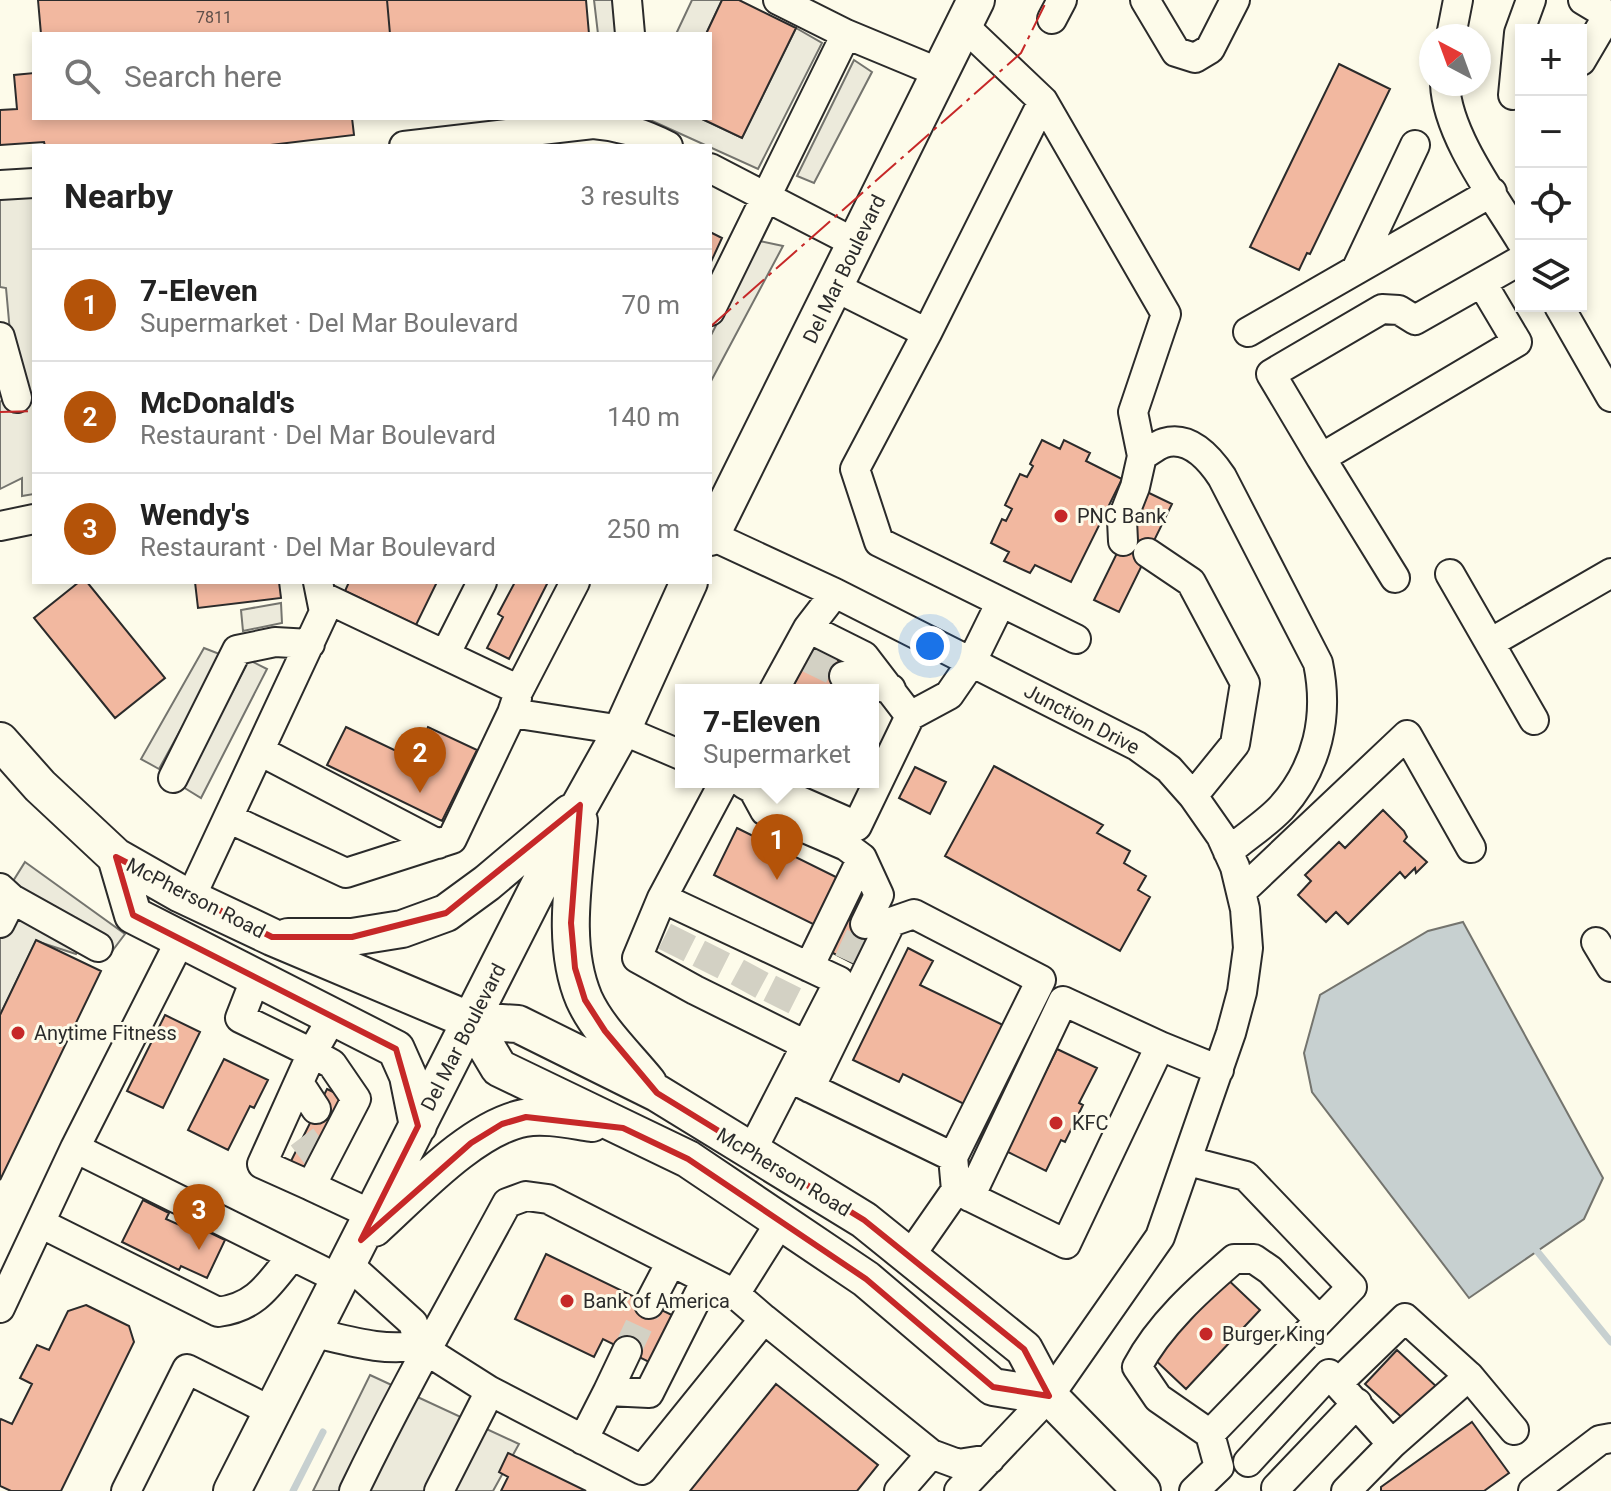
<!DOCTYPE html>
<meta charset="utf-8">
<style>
:root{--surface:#fff;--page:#f2f2f2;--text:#222;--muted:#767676;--line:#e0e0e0;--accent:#b45309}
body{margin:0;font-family:Roboto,sans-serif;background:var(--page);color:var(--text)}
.controls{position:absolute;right:24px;top:24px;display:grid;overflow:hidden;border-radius:0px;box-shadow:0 4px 12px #0003}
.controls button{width:72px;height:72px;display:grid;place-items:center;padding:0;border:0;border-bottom:2px solid var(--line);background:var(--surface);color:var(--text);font:40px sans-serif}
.compass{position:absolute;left:1419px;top:24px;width:72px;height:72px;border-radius:50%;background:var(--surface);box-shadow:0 4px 12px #0003;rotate:319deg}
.you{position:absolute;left:930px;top:646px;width:28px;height:28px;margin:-20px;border:6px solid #fff;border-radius:50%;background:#1a73e8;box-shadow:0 0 0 12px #1a73e833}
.badge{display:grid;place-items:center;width:52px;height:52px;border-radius:50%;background:var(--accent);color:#fff;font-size:26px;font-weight:700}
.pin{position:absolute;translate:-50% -66px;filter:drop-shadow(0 2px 4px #0008)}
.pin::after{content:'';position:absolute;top:42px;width:28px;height:24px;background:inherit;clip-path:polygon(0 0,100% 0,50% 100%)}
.popup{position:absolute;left:675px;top:684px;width:204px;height:104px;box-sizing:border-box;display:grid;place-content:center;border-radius:0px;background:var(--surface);filter:drop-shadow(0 2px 6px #0005);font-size:26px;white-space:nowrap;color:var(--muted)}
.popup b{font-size:30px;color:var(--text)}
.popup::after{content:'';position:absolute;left:50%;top:100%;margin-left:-16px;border:16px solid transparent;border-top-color:var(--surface)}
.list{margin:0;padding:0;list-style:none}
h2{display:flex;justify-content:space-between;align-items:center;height:104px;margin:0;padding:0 32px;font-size:34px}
h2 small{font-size:26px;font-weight:400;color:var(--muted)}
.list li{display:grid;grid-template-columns:52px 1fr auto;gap:24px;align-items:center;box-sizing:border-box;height:112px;padding:0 32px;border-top:2px solid var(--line)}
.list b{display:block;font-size:30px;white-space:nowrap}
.list p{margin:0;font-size:26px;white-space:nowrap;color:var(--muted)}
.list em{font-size:26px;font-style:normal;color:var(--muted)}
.icon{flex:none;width:44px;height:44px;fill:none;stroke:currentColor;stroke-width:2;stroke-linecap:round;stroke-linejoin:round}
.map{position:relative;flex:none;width:1611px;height:1491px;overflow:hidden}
.search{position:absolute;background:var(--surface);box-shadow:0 4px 12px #0003;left:32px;top:32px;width:680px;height:88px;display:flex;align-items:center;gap:20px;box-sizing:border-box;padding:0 28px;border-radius:0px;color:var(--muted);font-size:30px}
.panel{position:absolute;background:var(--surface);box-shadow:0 4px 12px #0003;left:32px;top:144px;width:680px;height:440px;border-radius:0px}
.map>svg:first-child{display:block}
</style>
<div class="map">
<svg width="1611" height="1491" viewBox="0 0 1611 1491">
<rect width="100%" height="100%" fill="#fdfbea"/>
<!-- parking -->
<path fill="#eceadb" stroke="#74746e" stroke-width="2" d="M594,0H613L617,34H598Z
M692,0H722L706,34H676Z
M796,28L822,43L758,169L650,120V118H700L742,138Z
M854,60L872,72L814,183L797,176Z
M34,184V494L22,496V478L0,489V402L15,388L6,288L0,287V190Z
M760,241L783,246L710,383V337Z
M281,603L282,623L243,631L241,610Z
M204,648L222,655L159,769L141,759Z
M249,660L267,669L201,798L183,787Z
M25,862L125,934L110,954L86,940L76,954L36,941L0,1015V902Z
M370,1375L519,1444L493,1491H313Z"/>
<!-- water -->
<path fill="#c7d0d0" stroke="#74746e" stroke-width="2" d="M1463,922L1603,1178L1584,1219L1469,1298L1312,1092L1304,1053L1320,995L1428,931Z"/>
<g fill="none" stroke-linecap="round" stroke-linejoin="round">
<!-- stream -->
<path stroke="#c7d0d0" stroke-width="7" d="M1532,1245L1611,1342
M293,1491L323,1432"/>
</g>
<!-- building -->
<path fill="#f2b8a0" stroke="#2b2b2b" stroke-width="2" d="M38,0H387L390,34H41Z
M387,0H586L589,34H390Z
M722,0H739L796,28L742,138L700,118H710V34H706Z
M1339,64L1390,89L1310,254L1307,253L1299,270L1250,247Z
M34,73V118H352L354,135L262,146H45L44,142L0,145V110L17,109L14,75Z
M710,232L722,238L710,264Z
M1042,440L1060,449L1064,440L1090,453L1086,461L1122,479L1071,582L1035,565L1030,573L1004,561L1009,552L991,543L1002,519L1006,521L1012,509L1005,505L1020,474L1027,477L1033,466L1030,464Z
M1147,492L1172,504L1119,612L1094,600Z
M79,582H87L165,678L115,718L34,618Z
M195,582H279L281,598L198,608Z
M349,582H437L416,625L345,591Z
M515,582H548L509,659L487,648L503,617L498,614Z
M812,648L848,665L836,690H791Z
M346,727L413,759L428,727L477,750L442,821L327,765Z
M994,766L1103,825L1097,833L1130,851L1124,863L1146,876L1138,890L1150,897L1120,951L945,856Z
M915,767L946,782L930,814L899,798Z
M1383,810L1404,831L1407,837L1404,841L1427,862L1416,873L1415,868L1405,878L1400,872L1348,924L1336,912L1326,922L1298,895L1311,881L1305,875L1339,842L1345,848Z
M737,828L842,880L819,927L714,875Z
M849,916L873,927L854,964L831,952Z
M36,940L101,971L0,1180V1015Z
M908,948L933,961L920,985L1003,1025L964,1104L903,1074L899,1082L853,1060Z
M165,1015L200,1032L163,1108L127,1091Z
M1057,1049L1097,1068L1079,1103L1083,1105L1065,1142L1061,1140L1046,1171L1006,1151Z
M224,1059L268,1080L254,1108L250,1106L228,1150L188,1130Z
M327,1089L346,1098L308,1176L288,1167Z
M143,1200L169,1213L166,1219L186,1228L188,1222L225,1240L207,1278L181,1266L179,1270L122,1242Z
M546,1254L676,1317L653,1364L603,1339L594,1357L515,1319Z
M1223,1275L1260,1310L1186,1389L1152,1357Z
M86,1305L129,1326L134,1342L61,1491H11L0,1486V1421L1,1419L12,1424L32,1384L20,1378L37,1345L49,1350L68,1311Z
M1397,1350L1438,1388L1407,1422L1365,1384Z
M776,1384L878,1465L857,1491H690Z
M1472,1422L1509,1473L1484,1491H1381V1487Z
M508,1453L586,1491H501L508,1477L499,1472Z"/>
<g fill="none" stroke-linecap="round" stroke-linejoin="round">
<!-- minor-tunnel -->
<path stroke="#d3d1c4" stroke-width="28" stroke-dasharray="28 14" stroke-linecap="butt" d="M807,658L844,676
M671,955L684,929
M848,961L865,924
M705,972L718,946
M743,991L757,965
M776,1007L789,981
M302,1137L317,1157
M627,1351L649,1304"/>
<defs>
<path id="minor" d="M627,0L630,34
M778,0L846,34L940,73
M1145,0L1176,52L1195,58L1210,49L1235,0
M1052,19L1062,0
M964,26L1043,101L1166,314L1133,412L1142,456L1135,487L1122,520L1123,541
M1451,36L1458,0
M1581,61L1608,15L1583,0
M1445,84C1447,135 1495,198 1521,241
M1521,91L1513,95L1519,33L1531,0
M404,146L593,124C621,126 643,133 668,146
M710,168L857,244
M0,185L34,183
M1356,270L1415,145
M1482,283L1517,342L1321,458L1271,374L1382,309L1399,310L1415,320L1521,260
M835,287L927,333L855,469L879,542L1076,639
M1559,306L1611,397
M710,311L846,34
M1248,332L1492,192
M927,333L1043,101
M0,337L17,398
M1142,456C1149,452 1157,445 1164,443C1190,435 1210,459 1222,477L1318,663C1329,716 1318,767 1281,808C1266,824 1245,837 1228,852
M1321,458L1395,578
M0,526L34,519
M710,535L835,593L1137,746L1169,769L1193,796L1221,836L1235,867L1245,909L1248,948L1242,992L1231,1033L1160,1237L1049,1396L959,1491
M1148,553L1191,582L1245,683L1235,744L1193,796
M1450,574L1534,720
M321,596L519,690L575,582
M808,628L864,656L910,716
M1490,643L1611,573
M445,655L482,582
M844,676L860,683L891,689
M774,690L808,628L835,593
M517,698L512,713L622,730L681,755
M260,751L438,844
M173,778L237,650L275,642L310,644
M724,782L662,898L839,981L751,1152
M744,784L753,789L765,811L846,846L862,858L879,895L865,924
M753,789L784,794L857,826L910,716L949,695L971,663L1001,602
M228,818L346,873L452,839L512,713
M0,888L12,899L98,947
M1241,892L1407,735L1471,848
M662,898L637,958L695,990L806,1045
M190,899L324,612L318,582
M0,923L12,899
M1596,942L1611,967
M809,967L862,858
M256,977L240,1018L312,1053L262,1164L311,1186L356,1099L332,1064L312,1053L333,1016
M794,1080L953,1157L956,1190L910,1256
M299,1083L316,1109
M810,1088L891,922L914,914L1041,980L953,1157
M75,1148L341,1280
M1188,1161L1246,1176L1352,1287L1210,1434L1219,1467L1194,1491
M311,1186L373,1215
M956,1190L1066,1244L1160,1046L1219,1070
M970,1197L1063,1001L1160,1046
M40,1223L218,1312C257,1307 269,1284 292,1256
M349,1265L413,1323L420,1345L427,1351L490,1391L642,1470L764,1319L735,1294L548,1199L526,1196L507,1203C455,1299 401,1393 354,1491
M735,1294L781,1221
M649,1304L671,1262
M0,1308L75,1148L181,939
M764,1319L931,1454L899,1491
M315,1333C350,1341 384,1352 420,1345
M1469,1376L1514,1430
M608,1391L627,1351
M1210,1434L1158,1398L1137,1367C1159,1325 1198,1290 1234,1259H1254L1270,1270L1319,1320
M583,1440L608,1391L649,1393L706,1280
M931,1454L958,1464L990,1459
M1248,1462L1329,1374L1392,1444L1469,1376L1405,1318L1338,1383
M1276,1488L1357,1403
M126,1491L187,1369L273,1412
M439,1491L490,1391
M1346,1491L1392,1444
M1533,1491L1600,1440L1611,1438"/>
<path id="major" d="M710,537L976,0
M0,741L40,786L116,857L181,894L272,937L471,1021L518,1024L657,1093L864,1220L1024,1349L1049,1396L1142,1491
M579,821C574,879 561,945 584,999C598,1030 627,1057 648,1083
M116,857L133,915L396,1049L408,1076L418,1126
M288,937H352L402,929L446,913L487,883L570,813
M471,1021L499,1068L688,1159L866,1279L993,1387L1049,1396
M374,1228C413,1193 472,1128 524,1118C545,1114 571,1120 592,1123
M232,1491L580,805L622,730L689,582"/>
</defs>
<!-- minor casing -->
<use href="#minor" stroke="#2b2b2b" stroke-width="32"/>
<!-- major casing -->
<use href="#major" stroke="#2b2b2b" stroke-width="40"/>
<!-- minor -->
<use href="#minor" stroke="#fdfbea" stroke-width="28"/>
<!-- major -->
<use href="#major" stroke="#fdfbea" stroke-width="36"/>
<!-- power -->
<path stroke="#c62828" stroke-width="2" stroke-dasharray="28 6 4 6" stroke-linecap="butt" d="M710,327L1021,53L1047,0
M0,412L34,411"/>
</g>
<!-- marked area -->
<path fill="none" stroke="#c62828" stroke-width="6" stroke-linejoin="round" d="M580,805L571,923L575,968L585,1000L605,1031L657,1093L864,1220L1024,1349L1049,1396L993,1387L866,1279L688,1159L623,1128L526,1117L502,1124L471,1143L361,1240L418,1126L396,1049L133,915L116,857L272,937H352L446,913Z"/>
<!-- markers -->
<g fill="#c62828" stroke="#fdfbea" stroke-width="3">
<circle cx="1061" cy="516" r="8"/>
<circle cx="18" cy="1033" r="8"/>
<circle cx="1056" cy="1123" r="8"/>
<circle cx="567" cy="1301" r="8"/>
<circle cx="1206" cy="1334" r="8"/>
</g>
<g text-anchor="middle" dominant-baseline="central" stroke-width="6" stroke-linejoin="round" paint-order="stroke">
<!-- number labels -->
<g font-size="16" fill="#5d4e48">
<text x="214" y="17">7811</text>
</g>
<!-- street labels -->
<g font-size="20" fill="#2b2b2b" stroke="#fdfbea">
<text transform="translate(844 269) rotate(-64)">Del Mar Boulevard</text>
<text transform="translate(1082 719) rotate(28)">Junction Drive</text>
<text transform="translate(196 898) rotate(27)">McPherson Road</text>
<text transform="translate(463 1037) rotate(-63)">Del Mar Boulevard</text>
<text transform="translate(784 1172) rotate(31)">McPherson Road</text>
</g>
<!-- poi labels -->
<g font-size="20" fill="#2b2b2b" stroke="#fdfbea" text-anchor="start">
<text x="1077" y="516">PNC Bank</text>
<text x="34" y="1033">Anytime Fitness</text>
<text x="1072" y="1123">KFC</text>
<text x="583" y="1301">Bank of America</text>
<text x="1222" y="1334">Burger King</text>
</g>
</g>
</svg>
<div class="controls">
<button>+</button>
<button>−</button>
<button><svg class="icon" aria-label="locate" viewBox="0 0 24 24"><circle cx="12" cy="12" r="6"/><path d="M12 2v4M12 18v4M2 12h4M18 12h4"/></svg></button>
<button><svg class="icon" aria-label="layers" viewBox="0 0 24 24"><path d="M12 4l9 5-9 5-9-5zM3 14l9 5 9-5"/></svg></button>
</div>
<svg class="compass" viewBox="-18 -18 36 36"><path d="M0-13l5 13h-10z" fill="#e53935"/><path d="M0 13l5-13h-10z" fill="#767676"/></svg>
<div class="you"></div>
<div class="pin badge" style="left:777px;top:880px">1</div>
<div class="popup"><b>7-Eleven</b>Supermarket</div>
<div class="pin badge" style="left:420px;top:793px">2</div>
<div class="pin badge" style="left:199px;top:1250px">3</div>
<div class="search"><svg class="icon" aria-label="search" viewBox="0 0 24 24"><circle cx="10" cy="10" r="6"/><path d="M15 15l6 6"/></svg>Search here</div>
<section class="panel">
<h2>Nearby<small>3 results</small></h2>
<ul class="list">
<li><span class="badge">1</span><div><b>7-Eleven</b><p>Supermarket · Del Mar Boulevard</p></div><em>70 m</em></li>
<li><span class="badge">2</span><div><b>McDonald's</b><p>Restaurant · Del Mar Boulevard</p></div><em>140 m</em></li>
<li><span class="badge">3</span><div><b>Wendy's</b><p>Restaurant · Del Mar Boulevard</p></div><em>250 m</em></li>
</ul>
</section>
</div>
